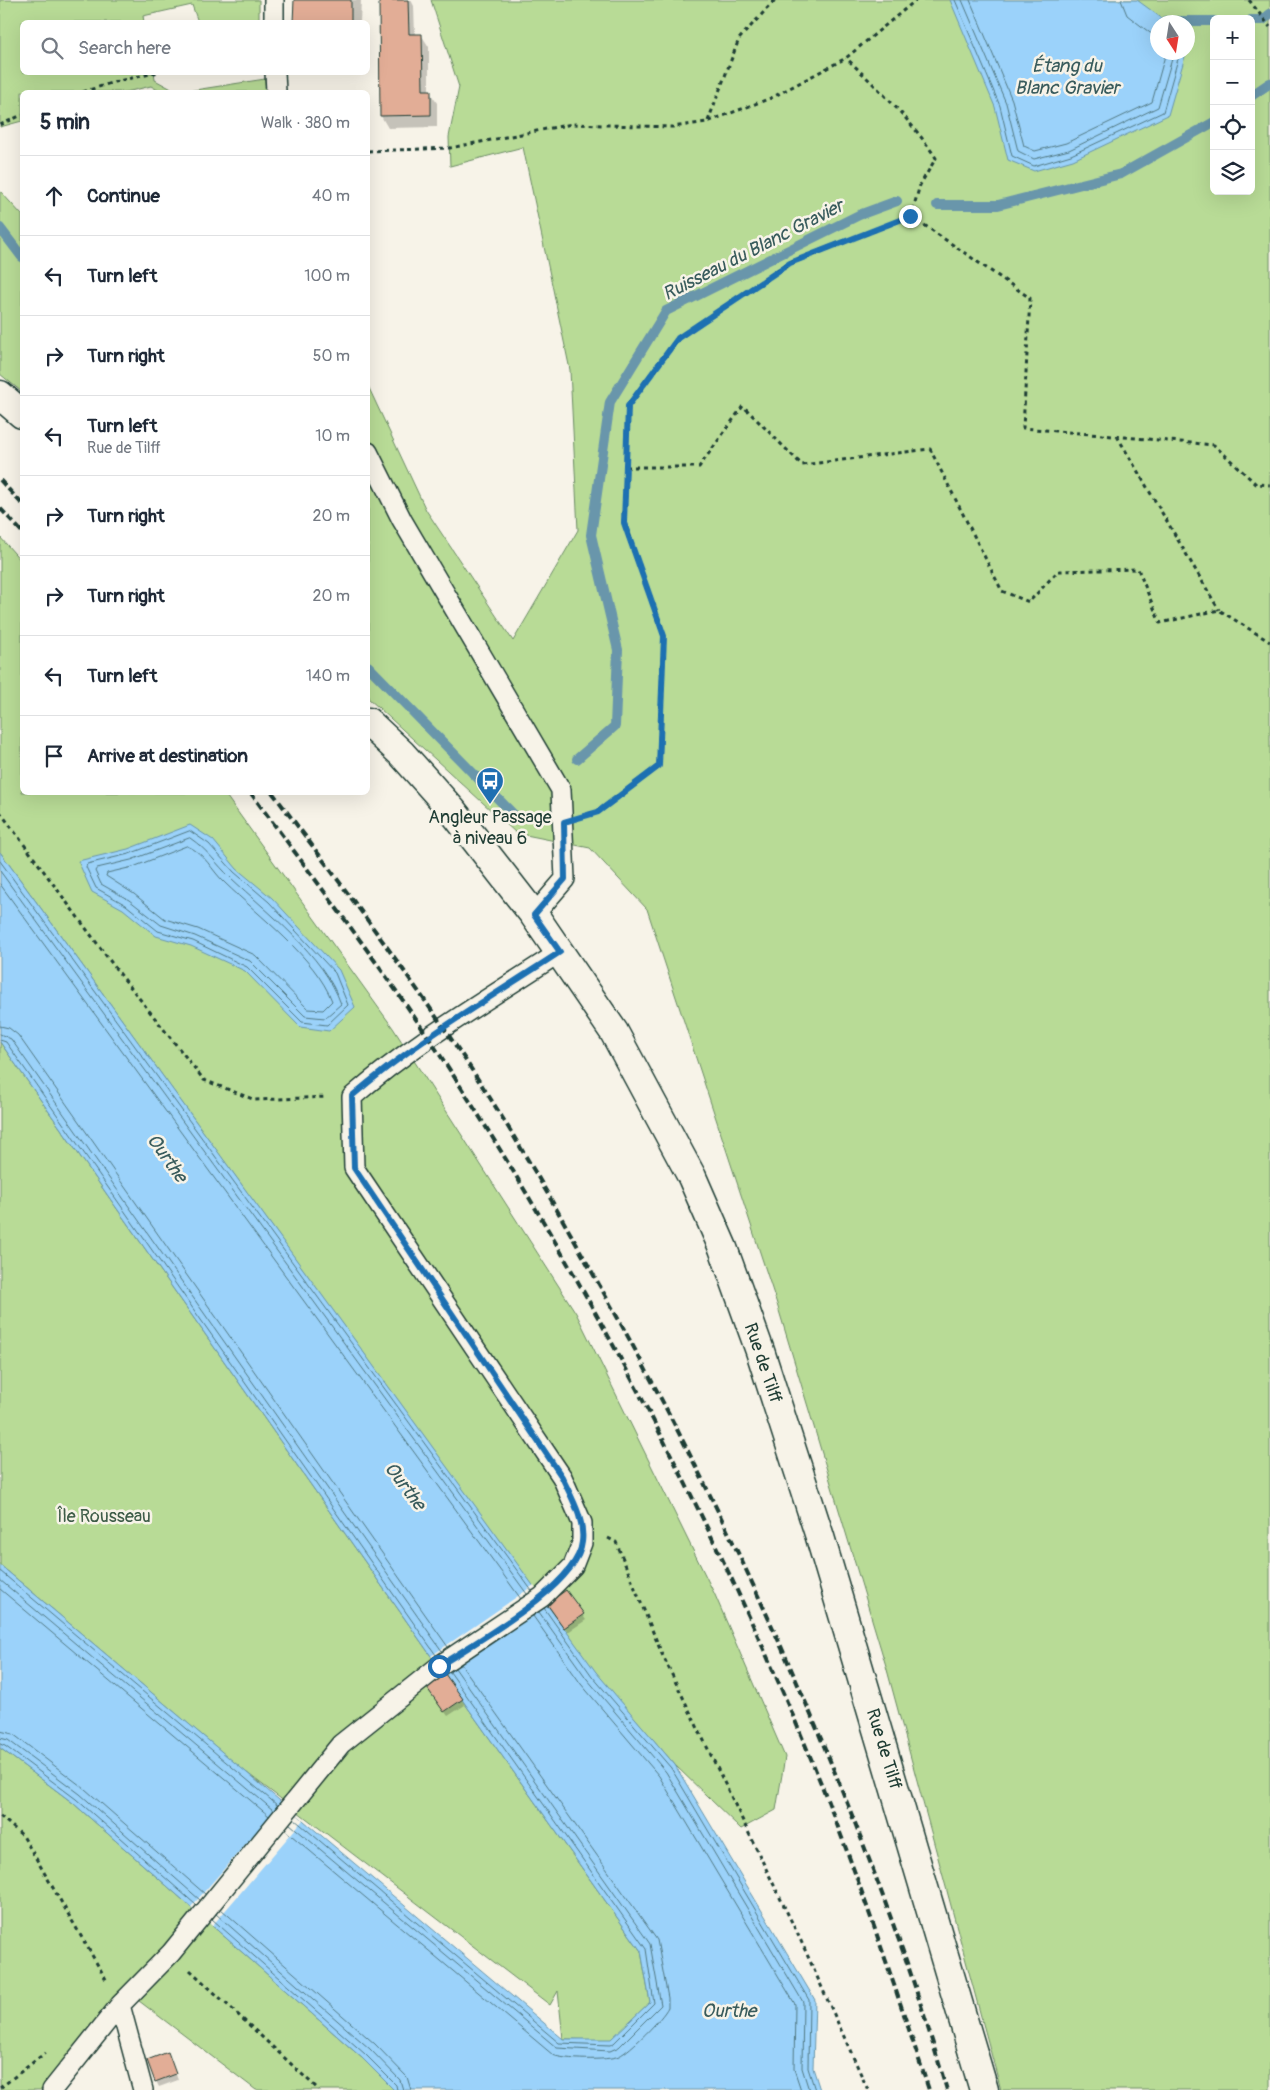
<!DOCTYPE html>
<meta charset="utf-8">
<style>
:root{--surface:#fff;--page:#f6f6f7;--text:#1f2937;--muted:#747a83;--line:#e0e1e3}
body{margin:0;font-family:Pangolin,sans-serif;background:var(--page);color:var(--text)}
.controls{position:absolute;right:15px;top:15px;display:grid;overflow:hidden;border-radius:8px;box-shadow:0 5px 20px #0002}
.controls button{width:45px;height:45px;display:grid;place-items:center;padding:0;border:0;border-bottom:1px solid var(--line);background:var(--surface);color:var(--text);font:25px sans-serif}
.compass{position:absolute;left:1150px;top:15px;width:45px;height:45px;border-radius:50%;background:var(--surface);box-shadow:0 5px 20px #0002;rotate:168deg}
.stop{position:absolute;width:15px;height:15px;margin:-11px;border:4px solid #1f6fb2;border-radius:50%;background:#fff}
.stop.end{background:#1f6fb2;border-color:#fff;box-shadow:0 1px 5px #0008}
.list{margin:0;padding:0;list-style:none}
h2{display:flex;justify-content:space-between;align-items:center;height:65px;margin:0;padding:0 20px;font-size:21px}
h2 small{font-size:16px;font-weight:400;color:var(--muted)}
.list li{display:grid;grid-template-columns:32px 1fr auto;gap:15px;align-items:center;box-sizing:border-box;height:80px;padding:0 20px;border-top:1px solid var(--line)}
.list b{display:block;font-size:19px;white-space:nowrap}
.list p{margin:0;font-size:16px;white-space:nowrap;color:var(--muted)}
.list em{font-size:16px;font-style:normal;color:var(--muted)}
.icon{flex:none;width:28px;height:28px;fill:none;stroke:currentColor;stroke-width:2;stroke-linecap:round;stroke-linejoin:round}
.map{position:relative;flex:none;width:1270px;height:2090px;overflow:hidden}
.search{position:absolute;background:var(--surface);box-shadow:0 5px 20px #0002;left:20px;top:20px;width:350px;height:55px;display:flex;align-items:center;gap:12px;box-sizing:border-box;padding:0 18px;border-radius:8px;color:var(--muted);font-size:19px}
.panel{position:absolute;background:var(--surface);box-shadow:0 5px 20px #0002;left:20px;top:90px;width:350px;height:705px;border-radius:8px}
.map>svg:first-child{display:block}
</style>
<div class="map">
<svg width="1270" height="2090" viewBox="0 0 1270 2090">
<rect width="100%" height="100%" fill="#f7f3e8"/>
<filter id="ink" filterUnits="userSpaceOnUse"><feTurbulence type="fractalNoise" baseFrequency=".02" numOctaves="2"/><feDisplacementMap in="SourceGraphic" scale="10" xChannelSelector="R" yChannelSelector="G"/><feConvolveMatrix kernelMatrix="1 2 1 2 8 2 1 2 1" color-interpolation-filters="sRGB"/></filter>
<g filter="url(#ink)">
<!-- green -->
<path fill="#b8db96" stroke="#6c8c65" fill-rule="evenodd" d="M0,0H259V21L198,22L192,5L143,16L144,22H22V72L154,73L155,80L177,92H161L151,86L126,92H22V121L0,127Z
M431,0H1270V2090H1001L886,1666L777,1304L647,909L590,848L516,833L368,698V386L426,510L513,641L578,530L570,370L523,147L450,166L449,137L459,87ZM1214,19H1251V191H1214ZM1158,22H1188V52H1158Z
M265,79L266,92H182Z
M0,191L22,215V392L0,374Z
M0,537L22,562V792L224,793L393,1028L576,1313L715,1595L785,1757L776,1810L741,1829L675,1765L596,1673L0,852Z
M0,1042L431,1656L641,1951L650,2002L611,2040L563,2039L558,1991L550,2005L242,1769L0,1565Z
M0,1748L73,1803L362,2058L394,2090H256L122,1988L41,2090H0Z"/>
<!-- water -->
<path fill="#9bd2fa" stroke="#6996ab" d="M950,0H1137L1167,22H1158V52L1186,53L1168,115L1073,160L1034,171L1008,160L995,107Z
M190,825L213,840L237,869L272,898L339,970L355,1007L329,1031L300,1027L245,971L191,946L156,936L123,909L92,892L78,861L128,849Z
M0,852L596,1672L675,1765L815,2000L813,2068L820,2090H394L362,2058L73,1803L0,1748V1565L563,2039H611L650,2002L641,1951L431,1656L0,1042Z"/>
<!-- pier -->
<path fill="#f7f3e8" d="M534,1585L547,1604L445,1674L431,1656Z
M282,1802L303,1820L212,1926L191,1907Z"/>
<!-- shadow -->
<path fill="#0003" d="M295,0H361L360,22H295Z
M380,0H411L414,6L415,36H422L429,47V91L437,103V127L388,128L381,116Z
M566,1592L586,1620L568,1632L552,1609Z
M445,1676L465,1705L448,1716L431,1693Z
M168,2053L178,2080L159,2087L156,2081Z"/>
<g fill="none" stroke-linecap="round" stroke-linejoin="round">
<!-- shore -->
<path stroke="#517983" stroke-width="1" d="M955,0L1000,106L1012,156L1034,166L1071,155L1163,112L1180,52
M962,0L1006,103L1018,151L1034,159L1069,150L1158,107L1174,52
M970,0L1012,100L1024,146L1035,151L1066,143L1152,102L1166,52
M1121,0L1127,15L1158,39
M190,831L209,844L234,872L269,902L335,973L348,1005L327,1025L302,1022L247,967L193,941L158,931L126,905L96,888L86,867L87,864L129,854Z
M190,838C209,851 215,863 231,878C267,912 324,955 341,1004L325,1018L305,1016L250,961L195,936L161,925L129,900L101,884L95,871L97,868L131,860Z
M187,846C204,852 212,871 225,883C258,915 316,958 332,1001L323,1010L308,1009L255,955L198,929L165,919L134,894L106,876L107,873L133,867Z
M0,861L532,1591
M0,871L527,1594
M0,884L521,1599
M0,1026L9,1028L18,1035L448,1647
M0,1034L11,1039L442,1651
M0,1040L6,1042L436,1655
M0,1571L277,1805
M0,1580L273,1810
M0,1589L269,1816
M544,1608L592,1676L671,1768L809,2000L808,2068L815,2090
M539,1612L587,1679L666,1772L803,2002L802,2068L809,2090
M533,1616L581,1684L659,1776L795,2004L794,2069L801,2090
M0,1731L13,1734L85,1789L205,1894
M0,1738L8,1740L80,1794L200,1900
M0,1744L5,1746L76,1799L196,1905
M294,1819L559,2043L610,2045L614,2043L654,2003L646,1949L450,1672
M290,1824L557,2048L610,2051L619,2047L661,2005L650,1944L455,1668
M285,1830L553,2055C563,2060 608,2061 619,2056C630,2051 663,2018 668,2007V1998L657,1940L461,1664
M221,1909L375,2044L407,2077L411,2090
M216,1914L370,2049L400,2080L403,2090
M212,1919L365,2054L396,2085L397,2090"/>
<!-- stream -->
<path stroke="#6996ab" stroke-width="10" d="M1251,20H1263L1270,14
M1165,21H1214
M1251,96L1270,83
M937,205H998L1121,174L1214,122
M0,228L22,257
M368,666L515,816
M577,759L615,726L618,650L591,535L610,402L666,311L859,215L897,201"/>
</g>
<!-- building -->
<path fill="#e2ad96" stroke="#1f3d34" d="M294,0H351V22H293Z
M379,0H408L409,34H422L423,90H431V115L380,116Z
M566,1590L584,1614L564,1628L547,1604Z
M445,1674L463,1699L444,1712L427,1688Z
M168,2052L176,2074L155,2082L147,2060Z"/>
<g fill="none" stroke-linecap="round" stroke-linejoin="round">
<defs>
<path id="service" d="M274,22V0
M275,72L276,92
M368,452L402,520L561,790L565,879L534,915
M120,2005L143,2090
M52,2090L120,2005L171,1953L341,1744L439,1666L542,1597L573,1566L582,1543V1523L562,1477L354,1168L352,1097C416,1041 490,998 560,952"/>
<path id="secondary" d="M0,395L22,414
M368,722L402,754L452,810L534,915L614,1032L692,1177L723,1248L760,1351L820,1537L984,2090"/>
</defs>
<!-- service casing -->
<use href="#service" stroke="#1f3d34" stroke-width="22"/>
<!-- secondary casing -->
<use href="#secondary" stroke="#1f3d34" stroke-width="31"/>
<!-- path -->
<path stroke="#1f3d34" stroke-width="3" stroke-dasharray="4 4" stroke-linecap="butt" d="M1249,0L1270,27
M83,92L114,82L159,72
M708,121L739,39L775,0
M0,125L22,115
M368,151L450,148L572,124L673,127L707,122L771,98L846,58L916,0
M911,216L1030,298L1023,428L1214,445L1256,484L1270,485
M1117,436L1219,610
M626,467H699L743,406L802,465L930,449L1002,591L1029,602L1058,571L1138,569L1160,623L1219,610L1270,642
M0,812L116,969L204,1080L255,1100L327,1097
M589,814L598,812L659,766L664,636L624,523L628,406L678,338L790,263L911,216L920,185L936,158C911,120 880,90 846,58
M608,1538L616,1542L662,1654L801,1941L868,2090
M0,1816L23,1836L107,1981
M190,1970L319,2090
M0,2088L45,2053"/>
<!-- service -->
<use href="#service" stroke="#f7f3e8" stroke-width="19"/>
<!-- secondary -->
<use href="#secondary" stroke="#f7f3e8" stroke-width="28"/>
<!-- rail -->
<path stroke="#1f3d34" stroke-width="4" stroke-dasharray="8 4" stroke-linecap="butt" d="M0,480L22,504
M0,508L22,532
M250,792C325,893 402,993 469,1100C599,1305 713,1524 807,1749C853,1860 891,1975 929,2090
M272,792C345,889 417,985 483,1087C528,1157 569,1231 610,1304C722,1506 819,1717 897,1935C916,1986 931,2038 947,2090"/>
</g>
</g>
<g fill="none" stroke-linecap="round" stroke-linejoin="round" filter="url(#ink)">
<!-- route -->
<path stroke="#1f6fb2" stroke-width="6" d="M439,1666C475,1642 578,1586 582,1542C585,1519 571,1497 562,1477L354,1168L352,1096C416,1041 490,998 560,952L534,915L565,879L564,822L598,812L659,766L664,636L624,523L628,406L678,338L790,263L910,216"/>
</g>
<!-- icons -->
<defs>
<symbol id="bus-pin" viewBox="-11 -11 22 30"><path d="M0 17L-7.5 6A9.5 9.5 0 1 1 7.5 6Z" fill="#1f6fb2" stroke="#f7f3e8"/><path d="M-5-6H5V4H4V6H2V4H-2V6H-4V4H-5ZM-3.5-4V0h7V-4ZM-3.5 1.2v1.5H-2V1.2ZM2 1.2v1.5H3.5V1.2Z" fill="#fff"/></symbol>
</defs>
<g fill-rule="evenodd">
<use href="#bus-pin" x="474" y="765" width="32" height="43"/>
</g>
<g text-anchor="middle" dominant-baseline="central" stroke-width="5" stroke-linejoin="round" paint-order="stroke">
<!-- poi labels -->
<g font-size="18" fill="#1f3d34" stroke="#f7f3e8">
<text x="490" y="817">Angleur Passage<tspan x="490" dy="21">à niveau 6</tspan></text>
</g>
<!-- street labels -->
<g font-size="18" fill="#1f3d34" stroke="#f7f3e8">
<text transform="translate(763 1363) rotate(71)">Rue de Tilff</text>
<text transform="translate(884 1749) rotate(73)">Rue de Tilff</text>
</g>
<!-- park labels -->
<g font-size="18" fill="#3e5d48" stroke="#f7f3e8">
<text x="104" y="1516">Île Rousseau</text>
</g>
<!-- water labels -->
<g font-size="19" font-style="italic" fill="#385b5c" stroke="#f7f3e8">
<text x="1067" y="66">Étang du<tspan x="1067" dy="22">Blanc Gravier</tspan></text>
<text transform="translate(753 250) rotate(-27)">Ruisseau du Blanc Gravier</text>
<text transform="translate(167 1158) rotate(54)">Ourthe</text>
<text transform="translate(405 1486) rotate(53)">Ourthe</text>
<text x="729" y="2011">Ourthe</text>
</g>
</g>
</svg>
<div class="controls">
<button>+</button>
<button>−</button>
<button><svg class="icon" aria-label="locate" viewBox="0 0 24 24"><circle cx="12" cy="12" r="6"/><path d="M12 2v4M12 18v4M2 12h4M18 12h4"/></svg></button>
<button><svg class="icon" aria-label="layers" viewBox="0 0 24 24"><path d="M12 4l9 5-9 5-9-5zM3 14l9 5 9-5"/></svg></button>
</div>
<svg class="compass" viewBox="-18 -18 36 36"><path d="M0-13l5 13h-10z" fill="#e53935"/><path d="M0 13l5-13h-10z" fill="#747a83"/></svg>
<div class="stop" style="left:439px;top:1666px"></div>
<div class="stop end" style="left:910px;top:216px"></div>
<div class="search"><svg class="icon" aria-label="search" viewBox="0 0 24 24"><circle cx="10" cy="10" r="6"/><path d="M15 15l6 6"/></svg>Search here</div>
<section class="panel">
<h2>5 min<small>Walk · 380 m</small></h2>
<ul class="list">
<li><svg class="icon" aria-label="ahead" viewBox="0 0 24 24"><path d="M12 20V5M6 11l6-6 6 6"/></svg><div><b>Continue</b></div><em>40 m</em></li>
<li><svg class="icon" aria-label="left" viewBox="0 0 24 24"><path d="M17 20v-9H6M10 6l-5 5 5 5"/></svg><div><b>Turn left</b></div><em>100 m</em></li>
<li><svg class="icon" aria-label="right" viewBox="0 0 24 24"><path d="M7 20v-9h11M14 6l5 5-5 5"/></svg><div><b>Turn right</b></div><em>50 m</em></li>
<li><svg class="icon" aria-label="left" viewBox="0 0 24 24"><path d="M17 20v-9H6M10 6l-5 5 5 5"/></svg><div><b>Turn left</b><p>Rue de Tilff</p></div><em>10 m</em></li>
<li><svg class="icon" aria-label="right" viewBox="0 0 24 24"><path d="M7 20v-9h11M14 6l5 5-5 5"/></svg><div><b>Turn right</b></div><em>20 m</em></li>
<li><svg class="icon" aria-label="right" viewBox="0 0 24 24"><path d="M7 20v-9h11M14 6l5 5-5 5"/></svg><div><b>Turn right</b></div><em>20 m</em></li>
<li><svg class="icon" aria-label="left" viewBox="0 0 24 24"><path d="M17 20v-9H6M10 6l-5 5 5 5"/></svg><div><b>Turn left</b></div><em>140 m</em></li>
<li><svg class="icon" aria-label="arrive" viewBox="0 0 24 24"><path d="M6 21V4h12l-3 4 3 4H6"/></svg><div><b>Arrive at destination</b></div></li>
</ul>
</section>
</div>
